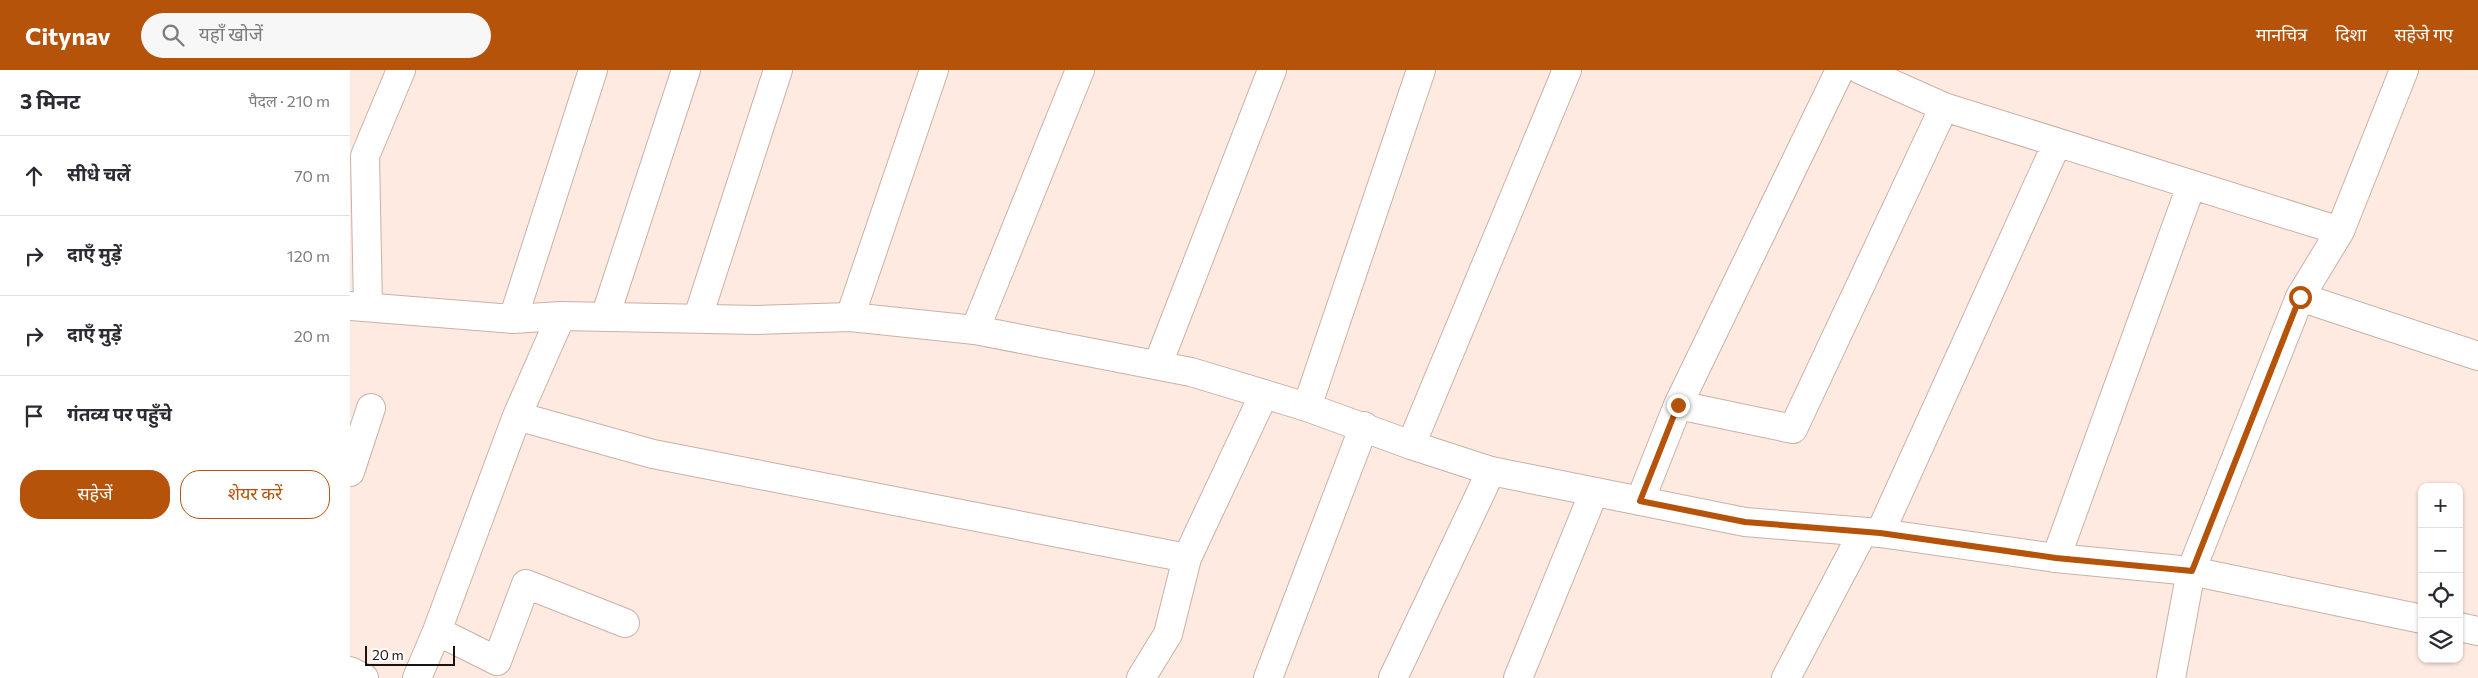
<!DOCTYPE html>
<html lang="hi">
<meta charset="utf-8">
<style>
:root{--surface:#fff;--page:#f7f7f7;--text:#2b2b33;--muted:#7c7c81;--line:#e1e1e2;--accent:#b45309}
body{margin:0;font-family:Commissioner,"Noto Sans Devanagari",sans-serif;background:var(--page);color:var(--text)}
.controls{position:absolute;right:15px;bottom:15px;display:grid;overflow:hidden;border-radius:10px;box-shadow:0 1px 4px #0004}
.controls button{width:45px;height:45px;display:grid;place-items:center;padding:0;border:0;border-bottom:1px solid var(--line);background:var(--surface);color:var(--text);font:25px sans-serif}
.scale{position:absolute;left:15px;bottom:12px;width:90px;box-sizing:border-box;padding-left:5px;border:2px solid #1b130f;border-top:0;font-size:14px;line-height:18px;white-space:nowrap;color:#1b130f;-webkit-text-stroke:4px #fff;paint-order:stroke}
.stop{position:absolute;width:15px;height:15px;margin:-11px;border:4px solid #b45309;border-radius:50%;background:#fff}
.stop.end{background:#b45309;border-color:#fff;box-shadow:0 1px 5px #0008}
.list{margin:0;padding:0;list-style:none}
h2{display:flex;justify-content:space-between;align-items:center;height:65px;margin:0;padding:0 20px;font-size:21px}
h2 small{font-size:16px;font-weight:400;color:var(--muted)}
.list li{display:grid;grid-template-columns:32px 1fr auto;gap:15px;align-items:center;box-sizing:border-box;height:80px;padding:0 20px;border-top:1px solid var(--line)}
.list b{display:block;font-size:19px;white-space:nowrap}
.list em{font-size:16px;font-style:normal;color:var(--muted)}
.actions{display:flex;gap:10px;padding:15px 20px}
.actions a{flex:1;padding:11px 0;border:1px solid var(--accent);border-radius:20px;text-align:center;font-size:18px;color:var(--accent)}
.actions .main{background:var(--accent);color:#fff}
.icon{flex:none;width:28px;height:28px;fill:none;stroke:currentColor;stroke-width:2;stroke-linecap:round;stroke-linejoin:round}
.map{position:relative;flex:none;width:2128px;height:608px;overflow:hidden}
header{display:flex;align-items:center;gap:30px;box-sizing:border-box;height:70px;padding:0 25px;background:var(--accent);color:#fff}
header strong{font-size:24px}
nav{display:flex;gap:28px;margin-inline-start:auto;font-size:18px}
.search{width:350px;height:45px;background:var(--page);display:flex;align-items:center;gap:12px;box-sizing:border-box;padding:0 18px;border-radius:28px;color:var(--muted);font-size:19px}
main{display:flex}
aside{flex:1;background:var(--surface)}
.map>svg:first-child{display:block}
</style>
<header>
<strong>Citynav</strong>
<div class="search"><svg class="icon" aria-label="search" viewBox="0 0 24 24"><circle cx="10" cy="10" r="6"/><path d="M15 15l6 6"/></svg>यहाँ खोजें</div>
<nav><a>मानचित्र</a><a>दिशा</a><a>सहेजे गए</a></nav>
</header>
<main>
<aside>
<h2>3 मिनट<small>पैदल · 210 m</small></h2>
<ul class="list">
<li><svg class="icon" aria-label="ahead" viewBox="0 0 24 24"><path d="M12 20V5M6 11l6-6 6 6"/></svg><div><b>सीधे चलें</b></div><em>70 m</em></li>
<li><svg class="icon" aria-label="right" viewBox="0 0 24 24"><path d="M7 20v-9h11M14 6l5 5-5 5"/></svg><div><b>दाएँ मुड़ें</b></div><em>120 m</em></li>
<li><svg class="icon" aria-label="right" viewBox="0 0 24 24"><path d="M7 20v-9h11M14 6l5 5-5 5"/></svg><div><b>दाएँ मुड़ें</b></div><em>20 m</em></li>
<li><svg class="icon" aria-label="arrive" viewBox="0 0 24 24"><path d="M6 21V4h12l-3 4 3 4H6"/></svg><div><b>गंतव्य पर पहुँचे</b></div></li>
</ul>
<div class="actions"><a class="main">सहेजें</a><a>शेयर करें</a></div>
</aside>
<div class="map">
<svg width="2128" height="608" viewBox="0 0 2128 608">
<rect width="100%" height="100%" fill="#feeae1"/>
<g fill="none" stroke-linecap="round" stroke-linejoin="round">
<defs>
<path id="street" d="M1511,0L1594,37L1990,161
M1950,227L2128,286
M18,237L15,86L51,0
M255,247L336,0
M348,247L428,0
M500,247L584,0
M163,249L243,0
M625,260L730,0
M808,294L922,0
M1328,335L1443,359L1594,37
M957,337L1071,0
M167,346L303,384L837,488L914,324
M1061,375L1217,0
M0,402L21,338
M1290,431L1328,335L1490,0
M1530,463L1707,73
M1706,488L1841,116
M87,561L147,591L176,514L275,553
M0,601L14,608
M67,608L87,561L167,346L211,246
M791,608L818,564L837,488
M918,608L1014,356
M1043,608L1141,401
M1168,608L1244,422
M1436,608L1513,462
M1821,608L1841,501L1950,227L1990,161L2054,0"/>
<path id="secondary" d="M0,236L163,249L211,246L407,250L500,247L625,260L841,302L957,337L1061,375L1141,401L1395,452L1530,463L1706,488L1841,501L2072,549
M2109,557L2128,561"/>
</defs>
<!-- street casing -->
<use href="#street" stroke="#c9b1a6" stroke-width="30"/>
<!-- secondary casing -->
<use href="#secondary" stroke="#c9b1a6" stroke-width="30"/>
<!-- street -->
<use href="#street" stroke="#fff" stroke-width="28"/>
<!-- secondary -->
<use href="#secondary" stroke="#fff" stroke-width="28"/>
</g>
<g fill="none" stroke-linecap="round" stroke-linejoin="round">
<!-- route -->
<path stroke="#b45309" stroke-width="6" d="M1328,335L1290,431L1395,452L1530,463L1706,488L1842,501L1950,227"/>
</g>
</svg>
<div class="controls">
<button>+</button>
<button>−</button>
<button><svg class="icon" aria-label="locate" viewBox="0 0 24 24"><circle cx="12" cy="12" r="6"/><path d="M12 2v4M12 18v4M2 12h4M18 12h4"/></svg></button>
<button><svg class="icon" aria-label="layers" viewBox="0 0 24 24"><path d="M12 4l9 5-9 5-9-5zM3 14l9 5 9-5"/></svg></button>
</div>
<div class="scale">20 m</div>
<div class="stop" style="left:1950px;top:227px"></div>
<div class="stop end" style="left:1328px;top:335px"></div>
</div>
</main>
